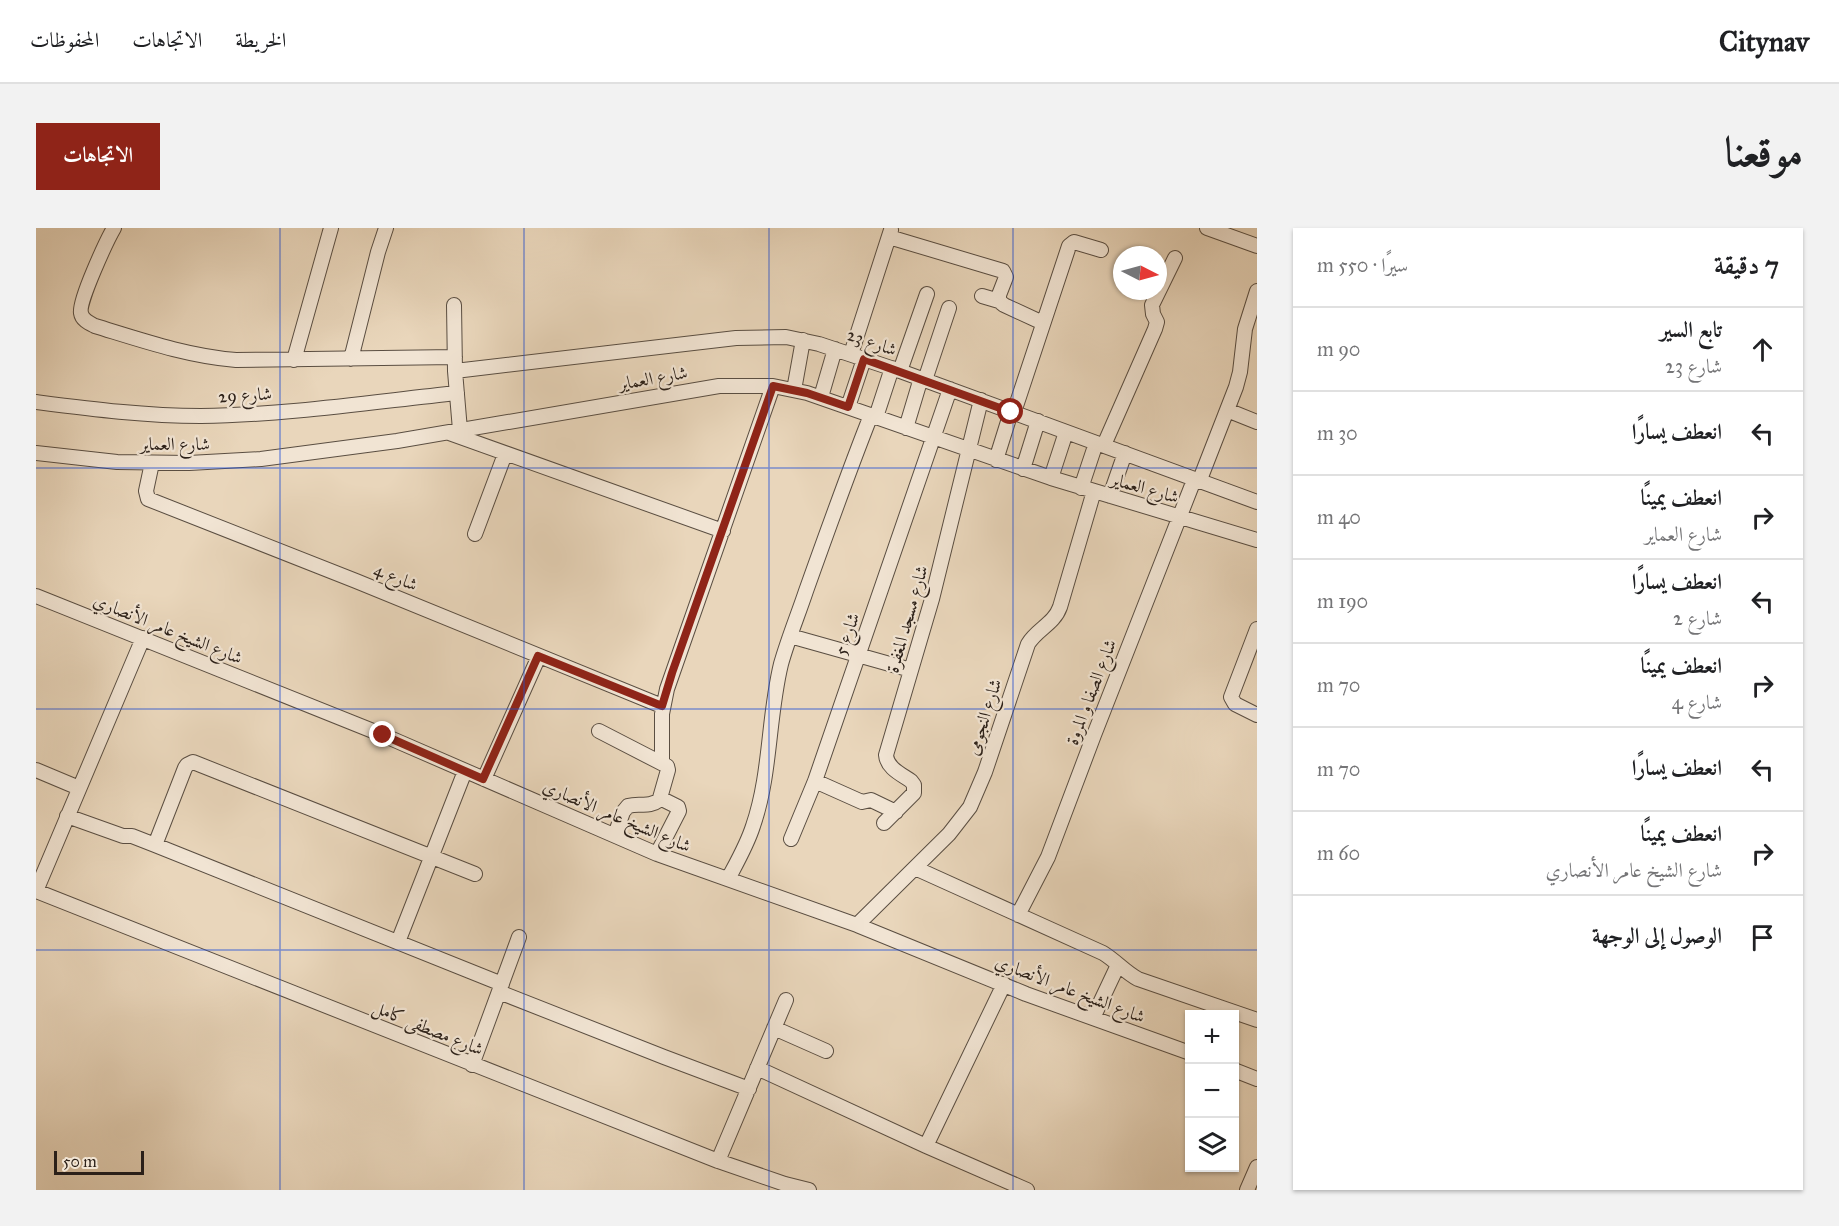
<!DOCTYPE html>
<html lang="ar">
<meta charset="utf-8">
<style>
:root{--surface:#fff;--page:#f2f2f2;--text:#202124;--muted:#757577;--line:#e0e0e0;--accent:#8f2418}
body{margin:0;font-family:"IM FELL Great Primer",Amiri,serif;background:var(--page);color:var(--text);direction:rtl}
.controls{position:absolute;right:18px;bottom:18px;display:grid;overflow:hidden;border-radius:0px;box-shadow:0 2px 4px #0004}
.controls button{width:54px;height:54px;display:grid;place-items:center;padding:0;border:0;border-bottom:2px solid var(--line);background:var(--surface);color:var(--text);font:30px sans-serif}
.compass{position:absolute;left:1077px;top:18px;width:54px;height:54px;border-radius:50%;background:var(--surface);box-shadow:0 2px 4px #0004;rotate:96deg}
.scale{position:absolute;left:18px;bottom:15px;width:90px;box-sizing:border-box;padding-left:6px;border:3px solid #2b2019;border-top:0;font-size:16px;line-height:21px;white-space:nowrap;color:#2b2019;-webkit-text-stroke:4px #f1e4d3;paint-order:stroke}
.stop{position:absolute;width:18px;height:18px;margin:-14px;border:4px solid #8f2418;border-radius:50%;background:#fff}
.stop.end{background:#8f2418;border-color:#fff;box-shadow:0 2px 6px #0008}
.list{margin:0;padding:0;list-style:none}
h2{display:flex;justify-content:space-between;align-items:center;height:78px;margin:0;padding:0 24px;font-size:26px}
h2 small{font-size:20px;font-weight:400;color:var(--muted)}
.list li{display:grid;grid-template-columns:39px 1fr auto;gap:18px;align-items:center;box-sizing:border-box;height:84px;padding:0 24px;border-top:2px solid var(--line)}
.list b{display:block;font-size:22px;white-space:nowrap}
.list p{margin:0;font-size:20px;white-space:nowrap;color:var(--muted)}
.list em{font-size:20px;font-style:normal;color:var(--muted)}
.icon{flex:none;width:33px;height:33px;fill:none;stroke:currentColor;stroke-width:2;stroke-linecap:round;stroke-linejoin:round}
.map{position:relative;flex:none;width:1221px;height:962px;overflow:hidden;direction:ltr;border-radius:0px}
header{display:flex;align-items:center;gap:36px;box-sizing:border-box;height:84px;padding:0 30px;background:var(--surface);border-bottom:2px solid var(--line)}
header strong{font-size:28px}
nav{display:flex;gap:33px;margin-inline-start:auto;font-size:21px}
.intro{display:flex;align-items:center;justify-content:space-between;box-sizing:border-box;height:144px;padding:0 36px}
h1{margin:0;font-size:42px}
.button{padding:15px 27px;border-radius:0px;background:var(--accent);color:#fff;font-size:21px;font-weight:700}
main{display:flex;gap:36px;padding:0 36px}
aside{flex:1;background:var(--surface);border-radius:0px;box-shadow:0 2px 4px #0004}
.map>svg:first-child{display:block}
</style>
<header>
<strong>Citynav</strong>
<nav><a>الخريطة</a><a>الاتجاهات</a><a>المحفوظات</a></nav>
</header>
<div class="intro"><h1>موقعنا</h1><a class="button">الاتجاهات</a></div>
<main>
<aside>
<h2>7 دقيقة<small>سيرًا · 550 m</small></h2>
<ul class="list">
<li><svg class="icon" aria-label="ahead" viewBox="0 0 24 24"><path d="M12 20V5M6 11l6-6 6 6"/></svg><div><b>تابع السير</b><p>شارع 23</p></div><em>90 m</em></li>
<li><svg class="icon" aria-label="left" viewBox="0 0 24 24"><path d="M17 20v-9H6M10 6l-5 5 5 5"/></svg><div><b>انعطف يسارًا</b></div><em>30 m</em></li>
<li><svg class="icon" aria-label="right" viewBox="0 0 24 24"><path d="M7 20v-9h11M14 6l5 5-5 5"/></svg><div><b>انعطف يمينًا</b><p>شارع العماير</p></div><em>40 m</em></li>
<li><svg class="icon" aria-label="left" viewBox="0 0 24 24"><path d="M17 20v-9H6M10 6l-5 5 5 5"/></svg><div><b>انعطف يسارًا</b><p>شارع 2</p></div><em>190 m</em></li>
<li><svg class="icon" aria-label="right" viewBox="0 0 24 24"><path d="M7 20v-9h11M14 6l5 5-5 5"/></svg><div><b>انعطف يمينًا</b><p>شارع 4</p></div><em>70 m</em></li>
<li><svg class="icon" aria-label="left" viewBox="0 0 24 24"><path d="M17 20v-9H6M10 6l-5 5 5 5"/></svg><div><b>انعطف يسارًا</b></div><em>70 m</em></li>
<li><svg class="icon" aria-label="right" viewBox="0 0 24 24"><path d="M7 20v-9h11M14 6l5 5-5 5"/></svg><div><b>انعطف يمينًا</b><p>شارع الشيخ عامر الأنصاري</p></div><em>60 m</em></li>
<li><svg class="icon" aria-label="arrive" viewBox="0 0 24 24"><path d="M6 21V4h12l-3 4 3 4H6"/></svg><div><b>الوصول إلى الوجهة</b></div></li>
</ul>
</aside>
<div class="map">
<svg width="1221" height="962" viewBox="0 0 1221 962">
<rect width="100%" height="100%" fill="#e9d6bb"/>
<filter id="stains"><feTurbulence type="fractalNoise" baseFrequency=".00333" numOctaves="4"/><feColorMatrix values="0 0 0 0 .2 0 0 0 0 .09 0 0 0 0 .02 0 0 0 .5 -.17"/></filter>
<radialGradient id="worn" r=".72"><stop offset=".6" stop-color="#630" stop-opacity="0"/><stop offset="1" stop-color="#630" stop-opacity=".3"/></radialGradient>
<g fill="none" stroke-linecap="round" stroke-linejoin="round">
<defs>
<path id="street" d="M78,0C71,12 42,74 45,85C46,92 53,95 59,98C105,112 151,128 200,132L419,129
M1171,0L1221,18
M853,9L967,43L970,49L963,67V73L968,77L1007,95
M946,68L963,73
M418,77L419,143L424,202
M815,126L855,2
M315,131L342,24L350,0
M258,132L295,0
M419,143L700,110L750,109L783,116L864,143L1221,274
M864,143L891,66
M889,152L913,80
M758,162L767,112
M785,169L799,121
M0,174C55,181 109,188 165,188C250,187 336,174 421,165
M812,179L828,131
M1191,182L1221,194
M978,184L1033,18L1038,14L1065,22
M840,189L856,140
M870,200L885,150
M413,205L687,303
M1068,217L1119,101L1121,94L1117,86L1116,77L1139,30
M0,225L81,234L153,235L225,231L361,213L683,158H737L771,165L1015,250L1221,312
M960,232L975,184
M116,235L110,263L112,271L320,353L626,478
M987,241L1002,193
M1015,250L1030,204
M1163,254L1200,159L1204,144L1209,101L1221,63
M1045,260L1060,215
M1074,268L1089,225
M439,306L469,226
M0,368L347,507L621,626L821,697L990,766L1154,825
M1221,401L1195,469L1199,476L1221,487
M754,408L875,442
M563,503L631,538L632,542L624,570L642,579L643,583L621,626
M626,535V486L631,461L737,158
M0,542L43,560
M448,551L503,428
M779,553L826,574L835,572L860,584
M31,588L87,608H96L119,617L466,756
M848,595L878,565V557L875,553C865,546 851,540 850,527L896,371L945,172
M579,607L587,584L592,578C605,574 611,581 625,571
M755,611L779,553L914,161
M119,617L149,540L151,537L157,534L439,646
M879,640L1067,725C1080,733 1089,744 1102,751L1221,792
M692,651C701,634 711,617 717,598C735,546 732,489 745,436C752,411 762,387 770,363C791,304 812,245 835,187
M0,663L682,933L749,956L773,962
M0,663L107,410
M982,687L1012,629L1058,507L1158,252
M821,697L913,606L934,579L949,544L992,416C1001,401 1018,396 1024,379L1058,263
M362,714L429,543
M463,764L628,829L713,861
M1057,790L1082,737
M738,800L790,823
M436,837L483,709
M721,840L890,918L991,962
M1198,842L1221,851
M890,918L968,756
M682,933L750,772
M1211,962L1221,939"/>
</defs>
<!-- street casing -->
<use href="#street" stroke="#5a4e42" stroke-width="16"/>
<!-- street -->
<use href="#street" stroke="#f1e4d3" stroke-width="14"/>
</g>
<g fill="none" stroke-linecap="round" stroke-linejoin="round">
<!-- route -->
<path stroke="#8f2418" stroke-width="8" d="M347,507L447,551L502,428L626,478L636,445L737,158L771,165L812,179L828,131L975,184"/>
</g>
<!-- grid -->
<path fill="none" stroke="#1d4ed8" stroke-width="1.5" stroke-opacity="0.55" d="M244,0V962M488,0V962M733,0V962M977,0V962M0,240H1221M0,481H1221M0,722H1221"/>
<g text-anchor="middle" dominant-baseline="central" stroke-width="4.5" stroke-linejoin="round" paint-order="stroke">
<!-- street labels -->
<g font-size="18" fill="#2b2019" stroke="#f1e4d3">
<text transform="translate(836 114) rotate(19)">شارع 23</text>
<text transform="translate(617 150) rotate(-10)">شارع العماير</text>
<text transform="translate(209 167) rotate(-3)">شارع 29</text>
<text x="139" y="216">شارع العماير</text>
<text transform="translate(1109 260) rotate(16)">شارع العماير</text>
<text transform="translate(360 349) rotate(23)">شارع 4</text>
<text transform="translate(871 391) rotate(-74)">شارع مسجد المغفرة</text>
<text transform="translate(132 401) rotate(22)">شارع الشيخ عامر الأنصاري</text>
<text transform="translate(811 406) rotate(-71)">شارع 5</text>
<text transform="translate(1055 464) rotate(-69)">شارع الصفا و المروة</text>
<text transform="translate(948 489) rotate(-72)">شارع النجومى</text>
<text transform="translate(581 588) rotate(23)">شارع الشيخ عامر الأنصاري</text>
<text transform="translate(1034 761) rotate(21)">شارع الشيخ عامر الأنصاري</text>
<text transform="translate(392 800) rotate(22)">شارع مصطفى كامل</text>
</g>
</g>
<rect width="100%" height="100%" filter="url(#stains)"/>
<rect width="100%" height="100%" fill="url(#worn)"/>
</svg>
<div class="controls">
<button>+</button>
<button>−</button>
<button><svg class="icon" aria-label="layers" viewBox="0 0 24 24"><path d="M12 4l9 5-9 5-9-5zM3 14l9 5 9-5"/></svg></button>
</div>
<svg class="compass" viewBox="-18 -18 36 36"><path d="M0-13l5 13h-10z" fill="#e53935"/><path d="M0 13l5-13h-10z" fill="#757577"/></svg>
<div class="scale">50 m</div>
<div class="stop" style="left:975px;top:184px"></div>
<div class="stop end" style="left:347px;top:507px"></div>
</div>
</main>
